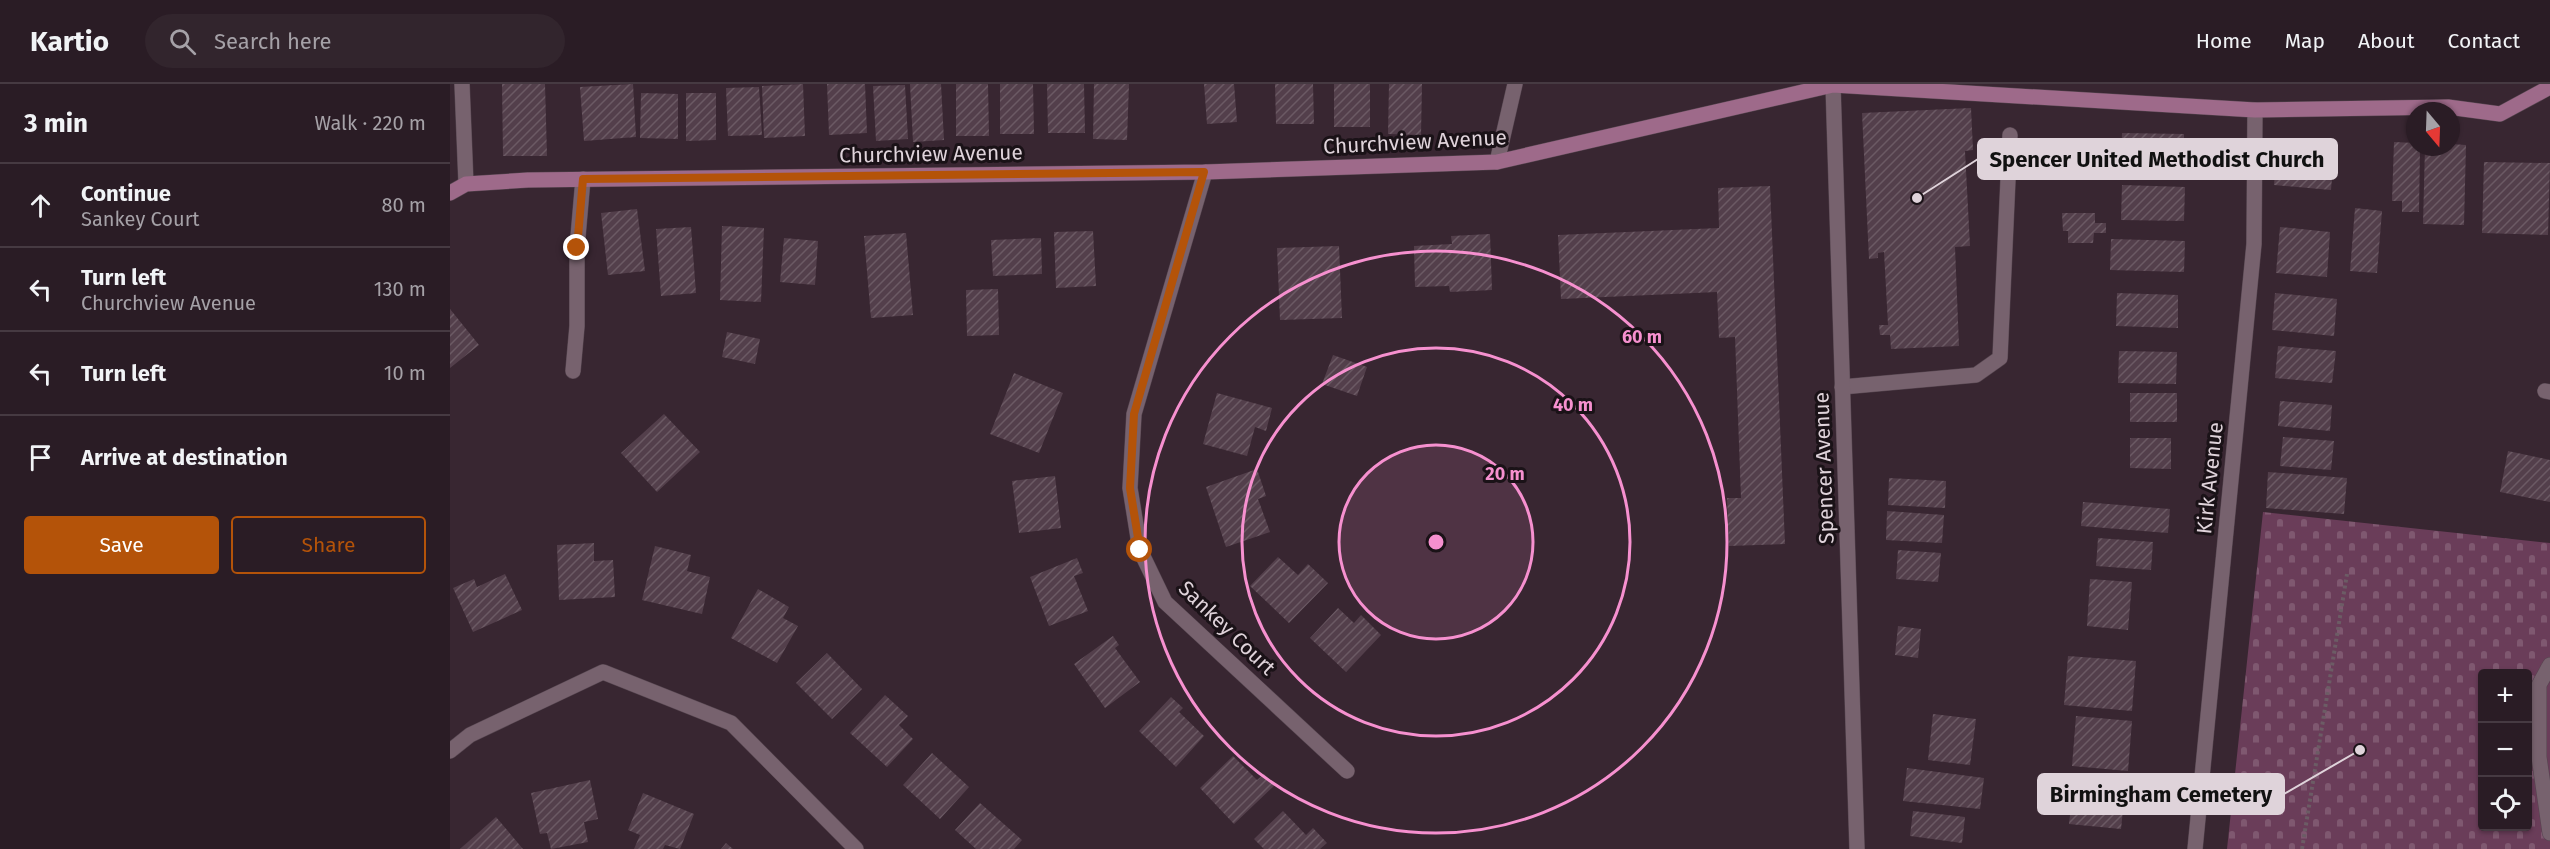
<!DOCTYPE html>
<meta charset="utf-8">
<style>
:root{--surface:#2a1c25;--page:#32252d;--text:#f1f3f6;--muted:#a5a1a7;--line:#463a42;--accent:#b45309}
body{margin:0;font-family:"Fira Sans",sans-serif;background:var(--page);color:var(--text)}
.controls{position:absolute;right:18px;bottom:18px;display:grid;overflow:hidden;border-radius:6px;box-shadow:0 2px 4px #0004}
.controls button{width:54px;height:54px;display:grid;place-items:center;padding:0;border:0;border-bottom:2px solid var(--line);background:var(--surface);color:var(--text);font:30px sans-serif}
.compass{position:absolute;left:1956px;top:18px;width:54px;height:54px;border-radius:50%;background:var(--surface);box-shadow:0 2px 4px #0004;rotate:161deg}
.stop{position:absolute;width:18px;height:18px;margin:-14px;border:4px solid #b45309;border-radius:50%;background:#fff}
.stop.end{background:#b45309;border-color:#fff;box-shadow:0 2px 6px #0008}
.list{margin:0;padding:0;list-style:none}
h2{display:flex;justify-content:space-between;align-items:center;height:78px;margin:0;padding:0 24px;font-size:26px}
h2 small{font-size:20px;font-weight:400;color:var(--muted)}
.list li{display:grid;grid-template-columns:39px 1fr auto;gap:18px;align-items:center;box-sizing:border-box;height:84px;padding:0 24px;border-top:2px solid var(--line)}
.list b{display:block;font-size:22px;white-space:nowrap}
.list p{margin:0;font-size:20px;white-space:nowrap;color:var(--muted)}
.list em{font-size:20px;font-style:normal;color:var(--muted)}
.actions{display:flex;gap:12px;padding:18px 24px}
.actions a{flex:1;padding:14px 0;border:2px solid var(--accent);border-radius:6px;text-align:center;font-size:21px;color:var(--accent)}
.actions .main{background:var(--accent);color:#fff}
.icon{flex:none;width:33px;height:33px;fill:none;stroke:currentColor;stroke-width:2;stroke-linecap:round;stroke-linejoin:round}
.map{position:relative;flex:none;width:2100px;height:765px;overflow:hidden}
header{display:flex;align-items:center;gap:36px;box-sizing:border-box;height:84px;padding:0 30px;background:var(--surface);border-bottom:2px solid var(--line)}
header strong{font-size:28px}
nav{display:flex;gap:33px;margin-inline-start:auto;font-size:21px}
.search{width:420px;height:54px;background:var(--page);display:flex;align-items:center;gap:15px;box-sizing:border-box;padding:0 21px;border-radius:33px;color:var(--muted);font-size:22px}
main{display:flex}
aside{flex:1;background:var(--surface)}
.map>svg:first-child{display:block}
</style>
<header>
<strong>Kartio</strong>
<div class="search"><svg class="icon" aria-label="search" viewBox="0 0 24 24"><circle cx="10" cy="10" r="6"/><path d="M15 15l6 6"/></svg>Search here</div>
<nav><a>Home</a><a>Map</a><a>About</a><a>Contact</a></nav>
</header>
<main>
<aside>
<h2>3 min<small>Walk · 220 m</small></h2>
<ul class="list">
<li><svg class="icon" aria-label="ahead" viewBox="0 0 24 24"><path d="M12 20V5M6 11l6-6 6 6"/></svg><div><b>Continue</b><p>Sankey Court</p></div><em>80 m</em></li>
<li><svg class="icon" aria-label="left" viewBox="0 0 24 24"><path d="M17 20v-9H6M10 6l-5 5 5 5"/></svg><div><b>Turn left</b><p>Churchview Avenue</p></div><em>130 m</em></li>
<li><svg class="icon" aria-label="left" viewBox="0 0 24 24"><path d="M17 20v-9H6M10 6l-5 5 5 5"/></svg><div><b>Turn left</b></div><em>10 m</em></li>
<li><svg class="icon" aria-label="arrive" viewBox="0 0 24 24"><path d="M6 21V4h12l-3 4 3 4H6"/></svg><div><b>Arrive at destination</b></div></li>
</ul>
<div class="actions"><a class="main">Save</a><a>Share</a></div>
</aside>
<div class="map">
<svg width="2100" height="765" viewBox="0 0 2100 765">
<defs>
<pattern id="cemetery-stones" width="16" height="16" patternUnits="userSpaceOnUse" patternTransform="scale(1.5)"><rect width="16" height="16" fill="#6a3d59"/><path d="M2 7V4a2 2 0 0 1 4 0v3zM10 15v-3a2 2 0 0 1 4 0v3z" fill="#7f5870"/></pattern>
<pattern id="building-hatch" width="6" height="6" patternUnits="userSpaceOnUse" patternTransform="scale(1.5)"><rect width="6" height="6" fill="#533f4b"/><path d="M-1 1l2-2M0 6l6-6M5 7l2-2" fill="none" stroke="#6b5a64"/></pattern>
</defs>
<rect width="100%" height="100%" fill="#382631"/>
<!-- cemetery -->
<path fill="url(#cemetery-stones)" fill-rule="evenodd" d="M1813,428L2100,459V765H1777ZM2032,590H2078V742H2032Z"/>
<!-- building -->
<path fill="url(#building-hatch)" d="M52,0H95L97,72H53Z
M183,0L186,53L134,57L130,3Z
M353,0L355,52L314,54L312,2Z
M377,0H415L417,49L379,51Z
M460,0H491L494,56L463,58Z
M506,0H538L539,52H506Z
M550,0H583L584,50H550Z
M597,0H634L635,49H598Z
M644,0H679L677,56L643,55Z
M754,0H784L787,38L757,40Z
M825,0H863L864,40H826Z
M884,0H920V43H884Z
M939,0H972L971,51L938,50Z
M455,1L458,55L426,57L423,2Z
M309,3L312,51L278,52L276,4Z
M191,9L228,10V55L190,54Z
M236,9H266V56L236,57Z
M1521,24L1523,66L1515,67L1520,162L1505,163L1509,262L1441,265L1440,251H1430L1429,241H1438L1434,168L1428,169V174L1419,175L1412,29Z
M1672,49L1734,50V85L1671,83Z
M1828,54L1885,58L1881,106L1824,101Z
M1944,58L1965,59V63H1970L1969,128H1952V117H1942Z
M2001,60L2016,61L2014,141L1973,140L1975,63H2001Z
M2034,78L2100,79L2098,151L2032,149Z
M1672,101L1735,103L1734,137L1671,136Z
M1320,102L1335,460L1279,462L1277,414H1291L1285,253L1269,254L1267,208L1111,215L1108,151L1269,144L1268,104Z
M1905,124L1932,127L1927,189L1900,187Z
M187,125L195,187L158,191L151,129Z
M1612,129H1645V139H1656V149H1644L1643,159H1618V147H1613Z
M272,142L314,144L311,218L270,216Z
M241,143L246,209L211,212L206,145Z
M1830,143L1880,148L1877,193L1826,189Z
M643,147L646,202L606,204L604,148Z
M456,149L463,231L421,234L414,152Z
M1040,150L1042,206L1000,208L999,202L965,203L964,162L1002,160L1001,152Z
M334,154L368,157L365,201L330,198Z
M591,154L592,190L543,192L541,156Z
M1661,155L1735,157L1734,188L1660,186Z
M889,162L892,234L830,236L827,164Z
M548,205L549,251L517,252L516,206Z
M1667,209L1728,211V244L1666,242Z
M1825,209L1887,215L1884,252L1822,246Z
M0,225L29,261L0,284Z
M277,248L310,255L305,280L272,273Z
M1828,262L1886,267L1882,299L1825,294Z
M1669,267L1727,268L1726,300L1668,299Z
M883,271L917,283L907,312L872,300Z
M564,289L613,309L589,369L540,350Z
M767,309L822,324L816,347L805,343L797,372L753,360Z
M1680,309H1727V338H1680Z
M1830,317L1882,321L1880,347L1828,342Z
M214,330L250,368L207,408L171,369Z
M1833,353L1884,357L1881,386L1830,382Z
M1680,354H1721V385L1680,384Z
M2058,367L2100,376V418L2050,408Z
M807,385L816,412L808,415L820,448L776,463L756,403Z
M1818,388L1897,394L1894,430L1816,424Z
M605,392L611,444L569,449L562,397Z
M1439,394L1496,397L1495,424L1438,421Z
M1633,418L1720,425L1718,449L1631,442Z
M1437,427L1494,431L1492,459L1436,456Z
M1648,454L1703,458L1701,486L1646,482Z
M144,459V477L163,476L165,513L109,516L107,461Z
M205,462L241,471L237,487L260,493L252,530L192,516Z
M1448,466L1491,469L1488,498L1446,495Z
M828,473L848,491L858,480L878,499L839,539L800,502Z
M627,474L633,489L624,492L638,527L599,542L580,493Z
M55,490L72,526L23,548L3,504L24,495L27,503Z
M1640,495L1682,498L1678,546L1637,542Z
M308,505L339,523L333,534L348,542L327,579L281,554Z
M888,524L904,539L911,531L931,551L896,588L860,554Z
M1448,542L1471,545L1468,574L1445,571Z
M663,552L669,561L665,564L690,598L655,624L624,580Z
M377,569L412,605L382,635L346,599Z
M1618,572L1686,577L1682,627L1614,621Z
M435,611L458,632L449,641L463,655L437,683L400,649Z
M721,613L733,624L729,628L754,652L726,683L689,647Z
M1483,630L1526,635L1520,681L1478,676Z
M1626,632L1682,637L1678,687L1622,682Z
M482,669L519,703L490,735L453,701Z
M783,672L807,696L814,690L825,701L784,740L750,704Z
M1457,684L1534,694L1530,725L1453,717Z
M140,696L148,735L134,738L138,758L101,765L97,749L90,750L81,709Z
M193,709L244,730L230,765L215,761L213,765H184L190,751L178,746Z
M1622,713L1674,717L1671,745L1619,740Z
M530,719L572,756L564,765H526L505,746Z
M833,727L856,751L863,744L877,759L870,765H814L804,755Z
M1463,727L1515,733L1512,759L1460,752Z
M46,733L73,765H10Z
M276,759L283,765H271Z"/>
<g fill="none" stroke-linecap="round" stroke-linejoin="round">
<defs>
<path id="lane" d="M123,287L127,242V164L133,95
M1392,303L1526,291L1550,274L1560,51
M2100,581L2089,601V673L2100,749"/>
<path id="street" d="M12,0L16,100
M1383,1L1407,765
M1047,78L1065,0
M755,88L684,330L680,404L690,466L715,518L897,687
M2095,307L2100,308
M0,667L20,651L153,588L281,639L406,765
M1745,765L1804,160L1805,26"/>
<path id="secondary" d="M0,109L16,100L78,96L755,88L1047,78L1383,1L1805,26L1998,23L2050,30L2100,3"/>
</defs>
<!-- lane casing -->
<use href="#lane" stroke="#55454f" stroke-width="16"/>
<!-- street casing -->
<use href="#street" stroke="#55454f" stroke-width="16"/>
<!-- secondary casing -->
<use href="#secondary" stroke="#55454f" stroke-width="16"/>
<!-- path -->
<path stroke="#6c5c65" stroke-width="4" stroke-dasharray="3 3" stroke-linecap="butt" d="M1852,765L1897,490"/>
<!-- lane -->
<use href="#lane" stroke="#77626e" stroke-width="15"/>
<!-- street -->
<use href="#street" stroke="#77626e" stroke-width="15"/>
<!-- secondary -->
<use href="#secondary" stroke="#9e6a8a" stroke-width="15"/>
</g>
<g fill="none" stroke-linecap="round" stroke-linejoin="round">
<!-- route -->
<path stroke="#b45309" stroke-width="8" d="M127,164L133,95L754,88L684,330L680,404L690,466"/>
</g>
<!-- distance rings -->
<circle cx="986" cy="458" r="97" fill="#f690cf" fill-opacity=".12"/>
<g fill="none" stroke="#f690cf" stroke-width="3">
<circle cx="986" cy="458" r="97"/>
<circle cx="986" cy="458" r="194"/>
<circle cx="986" cy="458" r="291"/>
</g>
<g text-anchor="middle" dominant-baseline="central" stroke-width="6" stroke-linejoin="round" paint-order="stroke">
<!-- street labels -->
<g font-size="21" fill="#dfd3da" stroke="#1a1217">
<text transform="translate(965 58) rotate(-3)">Churchview Avenue</text>
<text transform="translate(481 70) rotate(-1)">Churchview Avenue</text>
<text transform="translate(1374 384) rotate(-92)">Spencer Avenue</text>
<text transform="translate(1760 394) rotate(-84)">Kirk Avenue</text>
<text transform="translate(777 544) rotate(44)">Sankey Court</text>
</g>
</g>
<circle cx="986" cy="458" r="9" fill="#f690cf" stroke="#1a1217" stroke-width="3"/>
<g font-size="18" text-anchor="middle" font-weight="bold" fill="#f690cf" stroke="#1a1217" stroke-width="6" stroke-linejoin="round" paint-order="stroke">
<text x="1192" y="259">60 m</text>
<text x="1123" y="327">40 m</text>
<text x="1055" y="396">20 m</text>
</g>
<!-- callouts -->
<path fill="none" stroke="#dfd3da" stroke-width="2" d="M1467 114L1528 75M1910 666L1834 710"/>
<g fill="#dfd3da" stroke="#1a1217" stroke-width="2">
<circle cx="1467" cy="114" r="6"/>
<circle cx="1910" cy="666" r="6"/>
</g>
<g fill="#dfd3da" stroke="#dfd3da" stroke-width="2">
<rect x="1528" y="55" width="359" height="40" rx="6"/>
<rect x="1588" y="690" width="246" height="40" rx="6"/>
</g>
<g font-size="22" text-anchor="middle" font-weight="bold" fill="#111">
<text x="1707" y="83">Spencer United Methodist Church</text>
<text x="1711" y="718">Birmingham Cemetery</text>
</g>
</svg>
<div class="controls">
<button>+</button>
<button>−</button>
<button><svg class="icon" aria-label="locate" viewBox="0 0 24 24"><circle cx="12" cy="12" r="6"/><path d="M12 2v4M12 18v4M2 12h4M18 12h4"/></svg></button>
</div>
<svg class="compass" viewBox="-18 -18 36 36"><path d="M0-13l5 13h-10z" fill="#e53935"/><path d="M0 13l5-13h-10z" fill="#a5a1a7"/></svg>
<div class="stop" style="left:690px;top:466px"></div>
<div class="stop end" style="left:127px;top:164px"></div>
</div>
</main>
